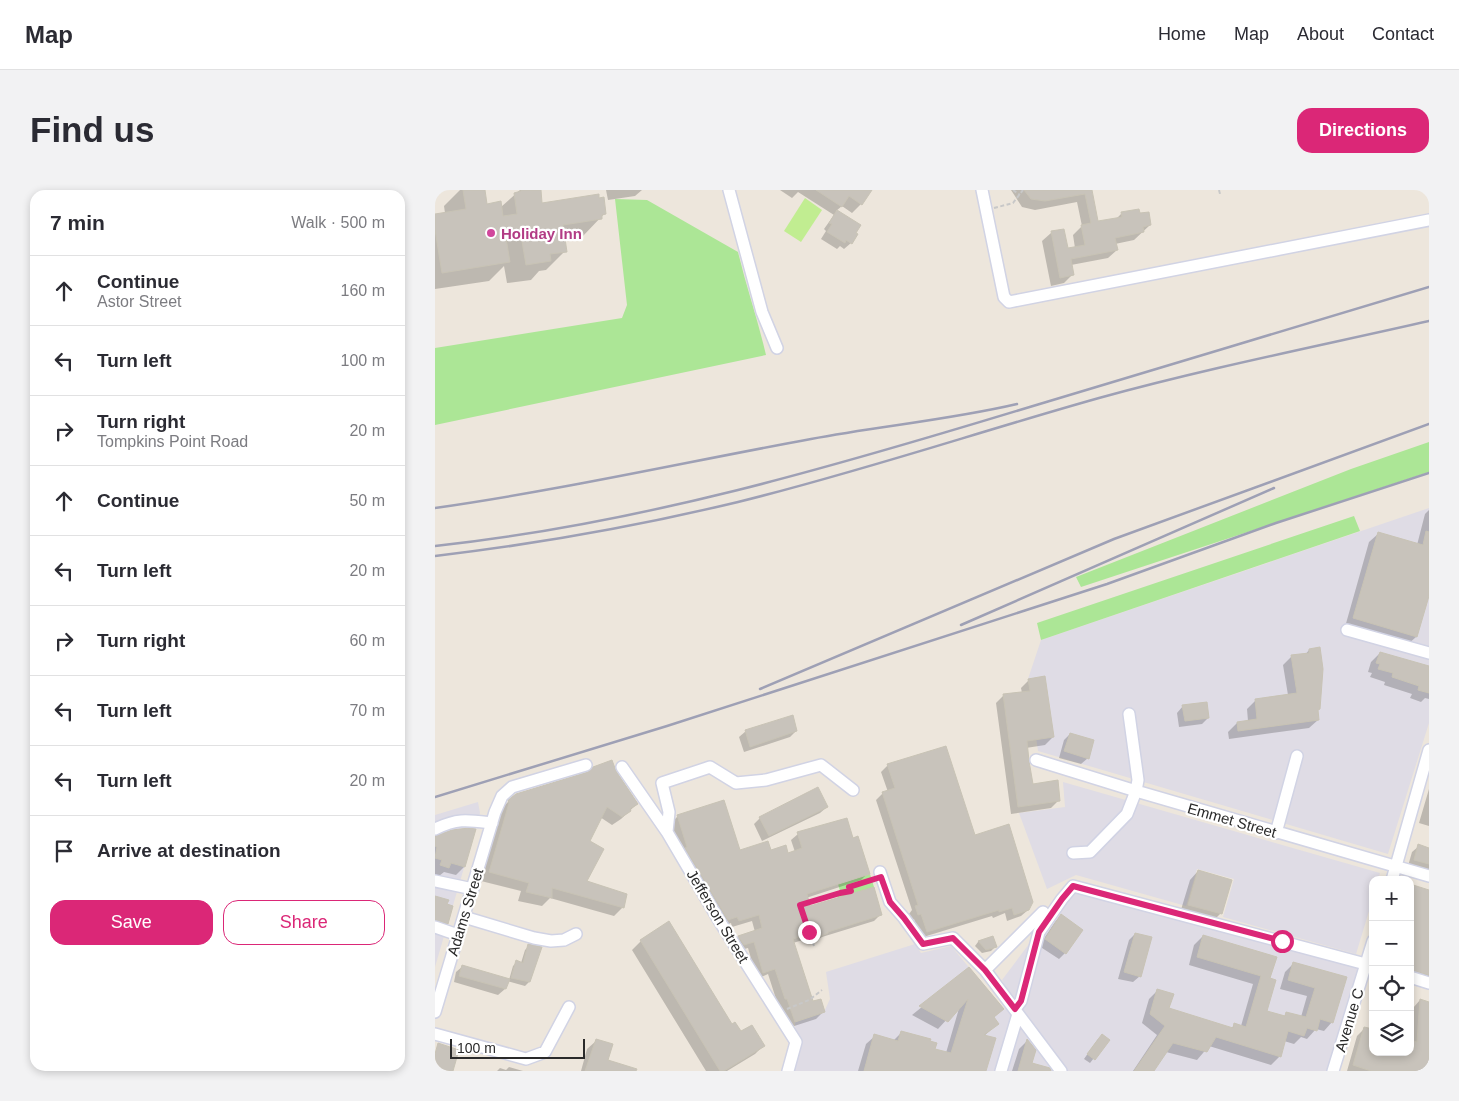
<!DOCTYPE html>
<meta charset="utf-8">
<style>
:root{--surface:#fff;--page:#f2f2f3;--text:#2b2b33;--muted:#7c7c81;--line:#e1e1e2;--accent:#db2777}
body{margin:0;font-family:Arial,sans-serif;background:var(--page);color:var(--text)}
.controls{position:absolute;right:15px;bottom:15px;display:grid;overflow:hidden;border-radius:10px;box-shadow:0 2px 8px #0003}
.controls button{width:45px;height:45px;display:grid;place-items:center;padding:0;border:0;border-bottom:1px solid var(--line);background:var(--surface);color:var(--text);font:25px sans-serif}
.scale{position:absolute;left:15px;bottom:12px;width:135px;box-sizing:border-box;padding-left:5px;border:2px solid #2a2a2a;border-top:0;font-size:14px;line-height:18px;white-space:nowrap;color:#2a2a2a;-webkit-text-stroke:4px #fff;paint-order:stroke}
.stop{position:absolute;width:15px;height:15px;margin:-11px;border:4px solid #db2777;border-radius:50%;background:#fff}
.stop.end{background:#db2777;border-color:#fff;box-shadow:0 1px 5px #0008}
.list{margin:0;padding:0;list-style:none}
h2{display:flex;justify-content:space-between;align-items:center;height:65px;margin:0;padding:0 20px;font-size:21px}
h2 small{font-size:16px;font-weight:400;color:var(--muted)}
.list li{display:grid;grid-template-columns:32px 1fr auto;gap:15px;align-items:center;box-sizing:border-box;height:70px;padding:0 20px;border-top:1px solid var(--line)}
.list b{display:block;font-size:19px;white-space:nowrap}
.list p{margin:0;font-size:16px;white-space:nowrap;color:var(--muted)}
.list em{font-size:16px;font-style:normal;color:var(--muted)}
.actions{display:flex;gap:10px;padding:15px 20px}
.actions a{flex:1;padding:11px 0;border:1px solid var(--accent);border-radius:15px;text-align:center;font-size:18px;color:var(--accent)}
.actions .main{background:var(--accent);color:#fff}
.icon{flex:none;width:28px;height:28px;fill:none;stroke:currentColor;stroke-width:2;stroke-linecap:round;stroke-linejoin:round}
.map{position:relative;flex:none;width:994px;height:881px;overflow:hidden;border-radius:15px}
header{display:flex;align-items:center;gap:30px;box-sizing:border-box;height:70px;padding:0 25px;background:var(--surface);border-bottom:1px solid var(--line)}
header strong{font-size:24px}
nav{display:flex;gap:28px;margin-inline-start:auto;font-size:18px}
.intro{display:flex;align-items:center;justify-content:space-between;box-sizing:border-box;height:120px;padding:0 30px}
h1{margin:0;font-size:35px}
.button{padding:12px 22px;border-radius:15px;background:var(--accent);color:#fff;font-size:18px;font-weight:700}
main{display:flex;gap:30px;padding:0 30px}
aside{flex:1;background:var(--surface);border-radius:15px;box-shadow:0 2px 8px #0003}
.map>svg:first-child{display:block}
</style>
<header>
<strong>Map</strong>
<nav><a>Home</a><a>Map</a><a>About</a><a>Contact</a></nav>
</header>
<div class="intro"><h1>Find us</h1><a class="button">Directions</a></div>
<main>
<aside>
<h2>7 min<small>Walk · 500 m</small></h2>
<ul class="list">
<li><svg class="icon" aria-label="ahead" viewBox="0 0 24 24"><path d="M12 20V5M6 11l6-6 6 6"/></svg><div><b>Continue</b><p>Astor Street</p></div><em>160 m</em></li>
<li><svg class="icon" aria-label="left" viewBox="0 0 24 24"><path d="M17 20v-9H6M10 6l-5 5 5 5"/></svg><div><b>Turn left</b></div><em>100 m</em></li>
<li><svg class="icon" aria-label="right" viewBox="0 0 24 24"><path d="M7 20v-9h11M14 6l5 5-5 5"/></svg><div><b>Turn right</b><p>Tompkins Point Road</p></div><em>20 m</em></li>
<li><svg class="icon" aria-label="ahead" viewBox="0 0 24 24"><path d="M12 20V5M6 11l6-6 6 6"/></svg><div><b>Continue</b></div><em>50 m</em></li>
<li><svg class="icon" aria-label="left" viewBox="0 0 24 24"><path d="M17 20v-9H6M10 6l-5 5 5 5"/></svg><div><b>Turn left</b></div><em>20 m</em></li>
<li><svg class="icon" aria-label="right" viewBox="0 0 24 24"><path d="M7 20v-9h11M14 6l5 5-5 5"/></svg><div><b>Turn right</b></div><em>60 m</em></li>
<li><svg class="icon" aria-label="left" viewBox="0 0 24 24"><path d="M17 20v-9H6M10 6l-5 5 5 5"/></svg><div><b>Turn left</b></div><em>70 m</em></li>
<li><svg class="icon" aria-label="left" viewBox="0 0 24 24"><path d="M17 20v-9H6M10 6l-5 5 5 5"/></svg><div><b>Turn left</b></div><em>20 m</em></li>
<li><svg class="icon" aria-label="arrive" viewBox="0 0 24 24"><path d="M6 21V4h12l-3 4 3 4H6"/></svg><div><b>Arrive at destination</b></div></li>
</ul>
<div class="actions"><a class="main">Save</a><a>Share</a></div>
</aside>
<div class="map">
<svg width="994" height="881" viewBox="0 0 994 881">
<rect width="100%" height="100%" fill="#ede6dc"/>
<!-- industrial -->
<path fill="#dfdce5" d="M994,318V533L953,664L603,561L593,489L606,450Z
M628,592L945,683L943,690H938V708L921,764L788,727L799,689L762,679L751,716L641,685L612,699L584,623L630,617Z
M43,612L45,623L0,777V625Z
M639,694L930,774L898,881H353L361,852L360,832L389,822L395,809L391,782L480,754L486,763L516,756L569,819L583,823L567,790Z"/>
<!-- green -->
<path fill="#ace696" d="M180,9L212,10L303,62C311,96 323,130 331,165L0,235V158L187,128L192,115Z
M994,252V282L646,397L641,387L916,279Z
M919,326L925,341L606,450L602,433Z
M435,684L439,697L403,708L401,702L405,701L403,694Z"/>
<!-- pitch -->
<path fill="#c1ed91" d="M370,8L387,20L366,52L349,41Z"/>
<!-- shadow -->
<path fill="#0003" d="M25,0H48L50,15L66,17L85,0H98L106,14L170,23L147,47L129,50L130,61L111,80L104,81L96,90L72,93L69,76L54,91L0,99V25L10,23L9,16Z
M171,0H207L200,6L173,10Z
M345,0H433L426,14L417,23L407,16L401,21L416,53L409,59L405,56L402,59L386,49L391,41L389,39L399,25L363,2L357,8Z
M576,0H656L662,33L681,29L686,24L704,25L715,35L699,50L680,54L682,60L673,68L636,75L637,85L629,93L616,96L607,51L616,43L628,40L632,60L640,58L638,45L647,36L642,12L600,20L587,17Z
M994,320V403L981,447L972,455L910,437L934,352L943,344L982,355L990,324Z
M874,460L883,530L874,538L794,549L793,542L802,533L813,531L812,519L821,510L853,505L848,475L857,466L870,465Z
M945,463L994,478V509L990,508L986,512L975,508L977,504L949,495L950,492L935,487L937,483L933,482L936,472Z
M594,490L618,547L610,555L591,558L597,595L624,610L616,618L576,624L561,513L569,505L587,503L586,498Z
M748,516L773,528L767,534L744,537L742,523Z
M311,541H361L355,547L309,562L304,547Z
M635,544L653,568L646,574L624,568L629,550Z
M453,575L593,720L586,726L572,731L570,723L558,728L557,726L485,748L479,729L476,730L474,724L477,720L441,610L448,603L453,602L446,582Z
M180,582L202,614L186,629L177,635L165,627L153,652L150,692L188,717L179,726L115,708L107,716L83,711L86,701L46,691L66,623L65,620L74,611Z
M994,599V636L984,633Z
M392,617L385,623L327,651L319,634L325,628Z
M243,626L304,661H336L352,664L360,662L356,650L363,644L417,650L433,683L426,690L371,708L374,718L446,724L439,731L387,747L377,752V751L372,752L371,749L358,753L377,813L388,822L381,829L353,838L345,815H343L333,784L322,789L313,758L302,761L297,754L304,747L320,742L317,731L297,737L296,733L286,736L246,664L236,633Z
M0,647L29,677L21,685L9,682L4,686L0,684Z
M984,656L994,659V682L973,676L977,662Z
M763,681L786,723L777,732L745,723L755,690Z
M994,701V796L975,790V739Z
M0,707L11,715L12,733L4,741L0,740Z
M626,725L630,763L624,769L604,756L620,732Z
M700,744L705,786L698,792L683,789L694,750Z
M768,746L833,789L830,822L848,827L852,824L866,827L872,806L845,799L850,782L859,773L911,788L897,832L889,841L881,839L872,849L866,847L859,854L849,851L845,866L836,875L774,856L762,870L731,862L717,881H698L722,845L707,833L714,809L723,800L733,819L796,839L800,834L806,836L818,794L754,775L759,755Z
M557,748L560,757L556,761L547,763L540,756L543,752Z
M206,751L296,835L329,855L320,864L292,881H271L197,760Z
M94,756V792L90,796L72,791L70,799L63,805L19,792L21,782L28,776L74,790L78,776L82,772L86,773L90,760Z
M534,779L567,819L558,828L563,833L549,846L550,881H423L431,854L440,846L458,851L466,843L499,860L511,863L525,815L503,839L477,825Z
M985,810L994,813V881H912L922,846L930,838L938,862H975L978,818Z
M663,849L673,850L655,873L649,869Z
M161,851L171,871L198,881H146L152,859Z
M592,851L595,874L609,881H577L584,859Z
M74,877L88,881H62L65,878L71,880Z"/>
<!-- building -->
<path fill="#c8c3bb" stroke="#c8c3b5" d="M28,0H50L52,14L66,11L68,26L82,24L79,3L86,1V0H106L107,13L164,4V8L169,7L171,24L167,25V29L128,35L132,62L115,64L116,71L91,75L86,45L71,48L75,72L7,83L0,40V24L31,19Z
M381,0H437L427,15L414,6L407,17Z
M589,0H657L663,31L687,27L686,22L704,19L705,23L714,22L716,35L708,37L709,42L680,48L683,60L636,69L639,85L625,88L616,41L629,39L633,58L650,55L646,35L656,33L650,4L610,11L596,9Z
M402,20L426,35L421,43L423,44L417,54L411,50L410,53L392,42L397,34L394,33Z
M991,341L994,342V406L982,447L918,428L943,342L988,355Z
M885,457L888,479L885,519L883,520L884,530L803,541L802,532L822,529L820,509L862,503L856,465L874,463V459Z
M945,462L994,476V503L983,500L984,496L957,487L958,483L943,479L945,474L941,473Z
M610,486L619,547L592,551L594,571L598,594L623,590L625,611L583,617L568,504L595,501L593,489Z
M772,512L774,528L750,531L747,515Z
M358,525L362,541L315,557L310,540Z
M635,543L659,550L654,569L629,561Z
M511,556L540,645L574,634L598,712L594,720L579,725L577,718L564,722V720L492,742L486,724L483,725L480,716L483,715L447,602L460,598L452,574Z
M177,570L181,581L203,614L195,619L196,621L187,627L172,617L155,651L169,659L152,691L192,704L189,718L117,698V708L91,702L94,693L54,682L74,613L73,610L81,604L153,582L158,577Z
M383,597L393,617L334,646L324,627Z
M289,610L305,660L333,651L336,660L351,655L353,663L367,658L362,642L412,628L418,648L423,646L435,684L372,704L375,716L439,697L447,725L393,742V743L384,747V745L379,746L377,743L358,749L378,811L386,809L390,822L360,832L352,809H350L340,779L328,783L319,752L309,755L303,746L327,738L324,725L304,731L302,727L293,730L250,658L252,657L242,625Z
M34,638L41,639L30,677L16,673L14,678L5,675L7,670L0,668L2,657L0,656V646L17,640Z
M983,654L994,658V674L979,670Z
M763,680L797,690L787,724L753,715Z
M975,694L994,700V785L975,780Z
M0,706L14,710L12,714L18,716L13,734L0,730Z
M626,724L648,740L631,764L610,749Z
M234,731L297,834L300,832L306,841L317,835L330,856L289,881H285L205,750Z
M700,743L717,747L706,787L689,782Z
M768,745L842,767L835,788L841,790L832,821L850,826L851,822L871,827L880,798L853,790L858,772L912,787L898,833L885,829L882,841L872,838L869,846L853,841L846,867L781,847L772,862L738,853L719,881H699L730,836L715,824L722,799L739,804L734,818L798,838L799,833L811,837L826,786L762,767Z
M558,746L562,757L551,760L543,751Z
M93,754L107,757L95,792L76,788L81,770L88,773Z
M27,775L75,789L71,799L24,786Z
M534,777L569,819L559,827L564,834L549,845L561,848L551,881H429L439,844L463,851L466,841L496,849L495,851L502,853L500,859L516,863L533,809L513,832L484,816Z
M985,809L994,812V881H936L918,875L929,837L938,839V862H975V850L982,852Z
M667,844L675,850L660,870L652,864Z
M161,849L178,854L173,870L202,879L201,881H150Z
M592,849L601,860L597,873L615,878L616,881H583Z
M3,853L24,860L18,881H0V864Z"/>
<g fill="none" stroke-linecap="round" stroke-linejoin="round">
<defs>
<path id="minor" d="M294,0L327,122L342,158
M547,0L569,107L574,112L994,30
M912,440L994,463
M601,570L701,601L994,686
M187,577L232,642L285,732L361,852L353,881
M0,639C23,628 32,630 57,633
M232,642L234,622L227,593L275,577L301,593L331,590L386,575L418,600
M841,643L862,566
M638,663L655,662L692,624L701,601L703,590L694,524
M445,682L455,712L469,728L488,754L518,748L550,780L626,881
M957,690L994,560
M0,691L38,699
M29,727L99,748L116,751L129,750L141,744
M0,737L23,745
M550,780L608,722
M975,787L994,793
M580,819L586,811L604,742L627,709L638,696L938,776
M0,822L60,622L67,606L77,597L151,575
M0,844L91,869L110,862L134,817
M566,881L583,824
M898,881L938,751"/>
</defs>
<!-- minor casing -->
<use href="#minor" stroke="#d1d3e4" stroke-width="14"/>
<!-- path -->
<path stroke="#c8c8c8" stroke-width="2" stroke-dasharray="4 2.5" stroke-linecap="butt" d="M578,0L585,5
M784,0L785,4
M559,18L578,13L588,0
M379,756L365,715L405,703L416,701L415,697L437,690
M352,819L374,810L387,800"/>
<!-- minor -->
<use href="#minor" stroke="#fff" stroke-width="11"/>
<!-- rail -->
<path stroke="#9ea0b5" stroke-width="2.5" d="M0,318C126,300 251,272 376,249C444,236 514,230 582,214
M0,356C205,334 401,276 598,216C730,176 862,137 994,97
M0,366C102,354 203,336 303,312C425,282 543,242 664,208C773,178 884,156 994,131
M526,435L839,298
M325,499L679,349L994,234
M0,607L232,536L672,394L841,333L994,283"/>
</g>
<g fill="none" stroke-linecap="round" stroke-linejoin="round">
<!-- route -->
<path stroke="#db2777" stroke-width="6" d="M374,742L365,715L405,703L416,701L414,697L446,687L455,712L469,728L488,754L518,748L550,780L580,819L586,811L604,742L627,709L638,696L847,751"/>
</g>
<!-- markers -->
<circle fill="#d1479c" stroke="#fff" stroke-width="2" cx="56" cy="43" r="5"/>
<g text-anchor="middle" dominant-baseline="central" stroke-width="4.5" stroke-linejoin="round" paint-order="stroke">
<!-- hotel labels -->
<g font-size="15" font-weight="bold" fill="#b23c85" stroke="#fff" text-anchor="start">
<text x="66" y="43">Holiday Inn</text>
</g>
<!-- street labels -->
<g font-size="15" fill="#2a2a2a" stroke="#fff">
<text transform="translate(797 630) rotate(16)">Emmet Street</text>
<text transform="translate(30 722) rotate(-73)">Adams Street</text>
<text transform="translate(283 726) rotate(59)">Jefferson Street</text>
<text transform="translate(914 830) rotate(-73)">Avenue C</text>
</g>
</g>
</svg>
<div class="controls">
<button>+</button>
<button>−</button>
<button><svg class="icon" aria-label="locate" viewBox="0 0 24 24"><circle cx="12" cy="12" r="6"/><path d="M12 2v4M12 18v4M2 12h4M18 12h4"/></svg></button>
<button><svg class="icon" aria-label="layers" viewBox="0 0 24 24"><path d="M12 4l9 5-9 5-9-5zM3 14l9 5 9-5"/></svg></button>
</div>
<div class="scale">100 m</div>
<div class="stop" style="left:847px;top:751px"></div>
<div class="stop end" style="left:374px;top:742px"></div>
</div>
</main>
